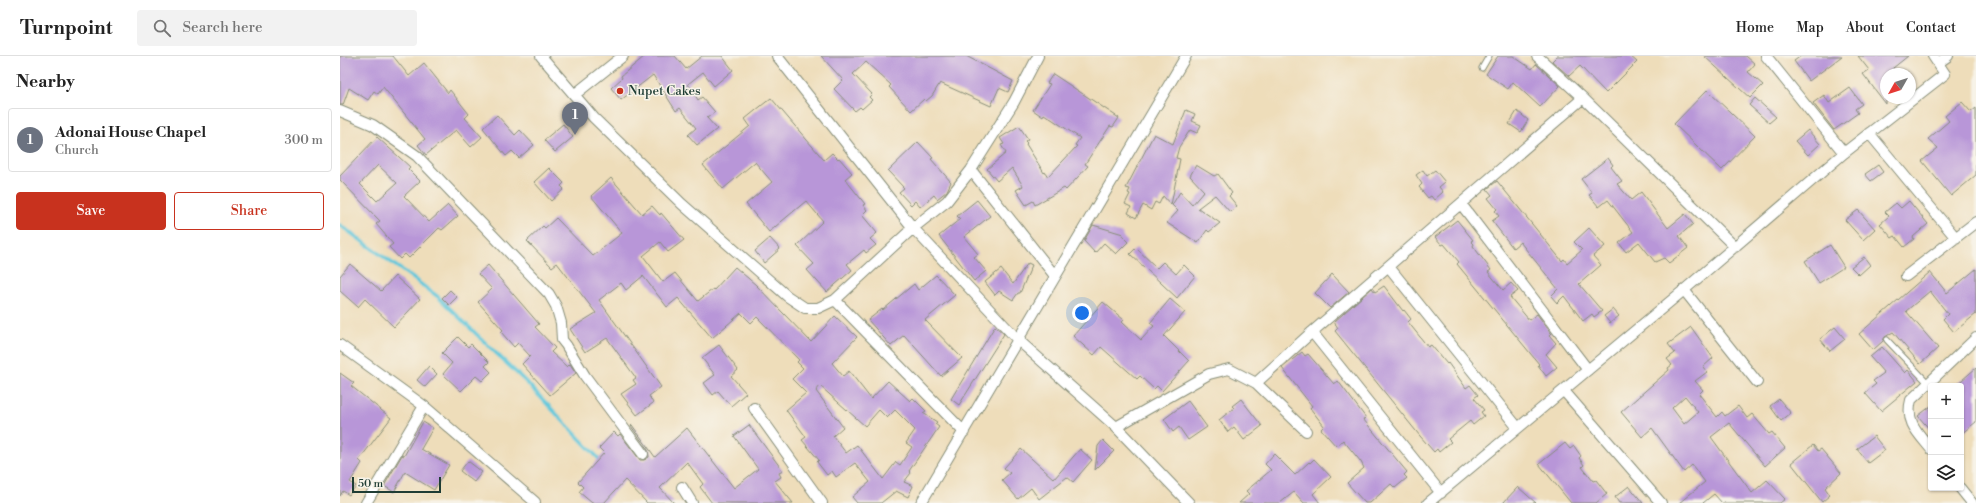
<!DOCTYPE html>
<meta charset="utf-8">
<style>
:root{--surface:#fff;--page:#f2f2f2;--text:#222;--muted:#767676;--line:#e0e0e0;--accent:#c8321e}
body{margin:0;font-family:"Libre Bodoni",serif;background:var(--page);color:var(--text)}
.controls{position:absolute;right:12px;bottom:12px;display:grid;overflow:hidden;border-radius:4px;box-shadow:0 1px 3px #0004}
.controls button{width:36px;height:36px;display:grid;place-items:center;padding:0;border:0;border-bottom:1px solid var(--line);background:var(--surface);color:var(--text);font:20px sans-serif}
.compass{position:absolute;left:1540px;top:12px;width:36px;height:36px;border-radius:50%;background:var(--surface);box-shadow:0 1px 3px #0004;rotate:231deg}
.scale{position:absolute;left:12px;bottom:10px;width:89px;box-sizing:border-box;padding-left:4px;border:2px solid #1f3d34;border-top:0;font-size:11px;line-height:14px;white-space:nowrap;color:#1f3d34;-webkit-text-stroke:3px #f7f3e8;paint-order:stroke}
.you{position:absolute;left:742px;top:257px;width:14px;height:14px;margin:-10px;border:3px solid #fff;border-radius:50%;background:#1a73e8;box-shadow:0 0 0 6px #1a73e833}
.badge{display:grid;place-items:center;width:26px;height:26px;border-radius:50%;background:var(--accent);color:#fff;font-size:13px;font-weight:700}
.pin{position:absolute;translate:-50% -33px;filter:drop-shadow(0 1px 2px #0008)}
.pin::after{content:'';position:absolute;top:21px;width:14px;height:12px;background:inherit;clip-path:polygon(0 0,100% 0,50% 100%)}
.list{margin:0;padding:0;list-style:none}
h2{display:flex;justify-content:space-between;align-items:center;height:52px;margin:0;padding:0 16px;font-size:17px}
h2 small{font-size:13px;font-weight:400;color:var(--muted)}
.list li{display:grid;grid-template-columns:26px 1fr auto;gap:12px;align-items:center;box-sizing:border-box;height:64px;margin:0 8px 8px;padding:0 8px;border:1px solid var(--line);border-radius:4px}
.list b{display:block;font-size:15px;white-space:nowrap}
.list p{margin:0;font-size:13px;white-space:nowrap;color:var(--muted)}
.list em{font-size:13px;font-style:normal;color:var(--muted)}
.actions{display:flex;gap:8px;padding:12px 16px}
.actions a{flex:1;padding:9px 0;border:1px solid var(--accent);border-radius:4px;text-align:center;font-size:14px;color:var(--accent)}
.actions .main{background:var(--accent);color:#fff}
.icon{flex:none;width:22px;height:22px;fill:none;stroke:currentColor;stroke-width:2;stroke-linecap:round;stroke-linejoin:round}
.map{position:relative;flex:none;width:1636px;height:447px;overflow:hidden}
header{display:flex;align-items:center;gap:24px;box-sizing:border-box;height:56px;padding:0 20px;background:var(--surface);border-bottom:1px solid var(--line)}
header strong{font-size:19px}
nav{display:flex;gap:22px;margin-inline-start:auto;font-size:14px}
.search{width:280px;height:36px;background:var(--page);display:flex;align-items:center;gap:10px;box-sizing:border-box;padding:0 14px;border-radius:4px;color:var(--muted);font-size:15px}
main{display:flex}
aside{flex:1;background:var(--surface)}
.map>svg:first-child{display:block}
</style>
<header>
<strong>Turnpoint</strong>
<div class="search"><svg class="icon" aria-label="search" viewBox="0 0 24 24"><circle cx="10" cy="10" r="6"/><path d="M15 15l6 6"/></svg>Search here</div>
<nav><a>Home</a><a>Map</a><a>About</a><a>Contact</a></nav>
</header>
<main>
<aside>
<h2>Nearby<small></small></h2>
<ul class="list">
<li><span class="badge" style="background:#6b7280">1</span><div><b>Adonai House Chapel</b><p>Church</p></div><em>300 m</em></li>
</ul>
<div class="actions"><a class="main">Save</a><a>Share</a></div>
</aside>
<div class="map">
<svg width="1636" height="447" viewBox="0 0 1636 447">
<rect width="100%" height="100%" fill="#f7f3e8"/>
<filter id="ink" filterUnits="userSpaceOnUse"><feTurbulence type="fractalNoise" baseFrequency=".025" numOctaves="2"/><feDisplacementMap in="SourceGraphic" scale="8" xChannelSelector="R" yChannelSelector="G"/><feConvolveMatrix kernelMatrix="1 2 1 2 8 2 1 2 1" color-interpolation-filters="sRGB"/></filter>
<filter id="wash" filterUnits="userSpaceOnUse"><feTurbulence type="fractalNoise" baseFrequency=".012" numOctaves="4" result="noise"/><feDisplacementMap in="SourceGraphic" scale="16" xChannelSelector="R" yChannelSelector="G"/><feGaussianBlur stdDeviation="0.9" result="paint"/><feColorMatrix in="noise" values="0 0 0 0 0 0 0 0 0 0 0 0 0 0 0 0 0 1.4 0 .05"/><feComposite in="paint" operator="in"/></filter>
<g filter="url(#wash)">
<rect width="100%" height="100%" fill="#eeddba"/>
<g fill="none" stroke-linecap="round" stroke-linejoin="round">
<!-- stream -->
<path stroke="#5fc7dc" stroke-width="3.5" d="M0,169L97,240L189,329L261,405"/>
</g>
<g id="blocks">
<!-- building -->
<path fill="#b896d8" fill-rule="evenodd" d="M0,0H53L69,20L84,7L108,37L110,34L129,58L125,62L142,81L131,91L116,74L86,99L78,89L85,83L43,31L38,38L34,35L28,44L9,32L3,49H0Z
M305,0H335L346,13L362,0H382L393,14L374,30L363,16L348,28L358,44L362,41L375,56L367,62L377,73L357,89L348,79L356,72L340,52L336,55L313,19L281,44L271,32L282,22L281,20Z
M481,0H626L673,25L668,36L659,32L651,50L600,27L592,40L586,45L584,43L571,55L549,31L551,29L526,6L513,18L532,38L529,41L532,44L522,53L520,51L515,55L494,33L503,24Z
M1158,0H1173L1192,13L1196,8L1220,30L1200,51L1173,26L1168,33L1146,18Z
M1217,0H1290L1297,6L1266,37L1240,10L1229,20L1212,5Z
M1364,0H1406L1415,8L1408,16L1423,29L1410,42Z
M1461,0H1502L1469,25L1454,5Z
M1518,0H1568L1553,12L1554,14L1550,18H1546V48L1523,18L1529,14Z
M713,18L779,62L773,71L770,70L745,108L748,110L726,134L724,132L695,149L693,145L686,149L676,134L683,130L672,112L657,125L647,113L666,97L661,89L664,88L660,82L679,70L688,83L685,85L687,87L686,88L704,117L705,116L708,121L737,90L735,89L740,82L704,58L703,61L693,54L710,28L707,27Z
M1510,32L1522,48L1515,53L1518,57L1494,74L1473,47L1484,39L1489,47Z
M1367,34L1415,80L1382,114L1334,68Z
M431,42L484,104L492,97L498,103L499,102L512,117L505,123L525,148L523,149L527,154L522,159L537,177L530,183L536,189L526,197L524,194L507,208L512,214L487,236L467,214L474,208L457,190L483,165L466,145L429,176L406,148L432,126L415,106L383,133L363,109L410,70L405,63Z
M1415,42L1436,61L1429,67L1409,49Z
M1622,46L1631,56L1636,52V119L1611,140L1582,105L1598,92L1588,83L1609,65L1605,60Z
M846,54L855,58L852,65L861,69L857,77L850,74L839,91L836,102L840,103L831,149L823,140L819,148L815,146L811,154L803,149L796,162L788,157L791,151L785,148L790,138L788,137L790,133L786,132L814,78L833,88Z
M1177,55L1188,64L1181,76L1169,68Z
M157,59L175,79L180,74L194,89L179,102L172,95L166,100L143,72Z
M223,68L233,81L215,96L204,84Z
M1468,74L1480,88L1468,99L1455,85Z
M37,81L70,111L68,113L80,125L64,140L89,166L108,149L118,160L102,174L99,172L69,202L65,198L60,203L49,191L53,188L36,168L40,165L0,124V120ZM38,109L57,127L37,145L20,128Z
M578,86L593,102L591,103L611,126L607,135L597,143L594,139L580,151L575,145L571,149L559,136L564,132L548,115Z
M1268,102L1273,109L1271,111L1282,125L1277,128L1291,144L1301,136L1328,172L1345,158L1353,168L1339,180L1348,192L1329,207L1324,202L1315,206L1299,186L1286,196L1279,187L1293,176L1268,144L1259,151L1249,139L1252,137L1241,123Z
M856,109L874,120L878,118L892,137L889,140L897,150L890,156L875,139L858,152L880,167L869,176L867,174L858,187L827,167L838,155L832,149L840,136L852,149L864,135L850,120Z
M1538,109L1543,116L1531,125L1525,118Z
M209,112L224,127L221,130L224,133L211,145L194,126Z
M1083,114L1087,120L1095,114L1105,126L1099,131L1103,136L1094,144L1091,140L1088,142L1079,131L1082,128L1076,119Z
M271,122L302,158L312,150L320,159L321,157L344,184L328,196L320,186L303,200L323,226L335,217L358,245L373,233L374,234L395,211L416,229L471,286L495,260L517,281L492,307L503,320L509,315L531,343L548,325L570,345L573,342L586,355L583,357L597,366L595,368L599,371L569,415L571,417L564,426L573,430L568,441L556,435L541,447H517L512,441L530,426L515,407L496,421L492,415L487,419L477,406L479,404L462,384L466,381L446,354L466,337L452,323L463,312L457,306L459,304L417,261L411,267L401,257L372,282L338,242L327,251L303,220L286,234L281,227L259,244L321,331L309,340L313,347L297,359L281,338L296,328L293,324L296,322L267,282L245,296L230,273L256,257L217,207L212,211L187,185L203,170L205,172L216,162L253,200L282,177L251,140ZM480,330L525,370L539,354L547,362L555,354L575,374L566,387L572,391L560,409L556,406L543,423L517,389L506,397L493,380L503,371L476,335Z
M1157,125L1222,205L1224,203L1227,207L1242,194L1234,186L1249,172L1265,190L1253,200L1261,209L1239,228L1262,255L1254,261L1252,258L1243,265L1224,240L1217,247L1211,240L1218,233L1180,186L1173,192L1152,165L1159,160L1155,155L1157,153L1148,142L1152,139L1147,133Z
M637,144L650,160L624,181L638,198L634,201L646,215L634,225L599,180L620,163L617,160Z
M1569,145L1588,168L1573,181L1574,183L1564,191L1555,180L1552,182L1540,168L1549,160L1545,156L1556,147L1561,152Z
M1518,154L1535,173L1523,184L1505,164Z
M1117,164L1133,184L1131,185L1134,188L1133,190L1151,214L1148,216L1163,234L1171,227L1178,235L1170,241L1189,264L1197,258L1211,277L1209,279L1216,287L1206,298L1217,311L1206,320L1198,309L1199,308L1117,208L1119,206L1104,188L1102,189L1095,181Z
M753,169L783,178L782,180L788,186L776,198L764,187L755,197L744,185Z
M430,182L440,193L424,207L415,195Z
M1490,189L1504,211L1479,227L1465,205Z
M796,192L817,212L823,206L836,218L844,209L855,220L837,242L790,198Z
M1524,201L1530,209L1519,219L1511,211Z
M688,207L692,209L680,237H678L673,244L659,235L655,239L645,226L661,213L673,228Z
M10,208L41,235L55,220L80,243L54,271L25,243L18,251L0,235V220Z
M148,209L199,268L195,271L215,292L211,296L227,311L230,308L236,317L210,339L182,308L190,300L178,287L174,291L161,276L163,274L138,246L152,233L138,218Z
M1636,213V258L1614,276L1603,263L1608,258L1590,235L1566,255L1598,292L1580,308L1553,276L1545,281L1543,285L1533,294L1519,278L1590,216L1607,237Z
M992,218L1009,236L990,252L975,237Z
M596,219L615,239L585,264L622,302L601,320L564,279L551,290L528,264L542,253L543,254L574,228L578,234Z
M1044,230L1063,255L1064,254L1071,263L1068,266L1088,291L1091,289L1107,308L1108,307L1126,332L1130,329L1138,339L1134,342L1144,354L1141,356L1144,360L1133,369L1130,365L1108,383L1111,386L1099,396L1097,393L1094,396L1080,380L995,275L998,272L994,266L1032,232L1035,236Z
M110,234L117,241L109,249L102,242Z
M830,243L845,256L824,280L849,305L822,335L817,330L814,333L800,320L797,323L761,291L754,299L733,280L763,246L784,264L782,266L801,284L814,270L810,267Z
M1273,253L1279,260L1270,267L1264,260Z
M655,270L664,278L619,349L611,343Z
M1351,271L1373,302L1363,311L1367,316L1355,325L1363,334L1359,338L1377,361L1382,356L1385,360L1398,350L1407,362L1412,358L1429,378L1432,376L1445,392L1425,410L1389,367L1371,381L1412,437L1427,424L1445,443L1440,447H1382L1374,438L1363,447H1339L1365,426L1352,409L1344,416L1312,372L1302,381L1281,356L1329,314L1328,312L1332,309L1327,303L1335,297L1328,288ZM1345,340L1358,356L1344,368L1332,352Z
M1495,271L1505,283L1490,295L1480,283Z
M118,281L128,291L131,288L149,306L145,310L151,316L142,325L136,320L121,335L103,318L112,307L102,297Z
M379,289L398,314L391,320L406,337L391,350L378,335L373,339L364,327L375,319L362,302Z
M1542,291L1565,317L1568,314L1577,325L1541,355L1525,337L1536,328L1533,325L1544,317L1530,301Z
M962,296L965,300L968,298L994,328L998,325L1026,362L1023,363L1067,416L1064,419L1067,422L1055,432L1051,428L1030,447H1025L1007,427L1024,412L1021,406L1003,384L996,390L981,373L984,370L970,352L972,350L942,312Z
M89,310L97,318L85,331L77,324Z
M1636,312V366L1621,378V330H1615Z
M0,317L14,327L11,330L51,362L19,404L22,407L10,426L16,430L9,439L3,435L0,440Z
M901,343L922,370L904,384L894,371L888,376L879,364L894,352L892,350Z
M1439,343L1451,357L1441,365L1430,350Z
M848,345L867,371L848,384L839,371L833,376L824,363Z
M1591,350V375L1578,360Z
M83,366L93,372L81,393L109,409L94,434L65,416L54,436L44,430L62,399L64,400Z
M292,369L315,401L347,372L394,432L418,413L394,380L409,369L443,415L439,417L441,421L435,425L453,447H372L360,431L363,428L347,406L320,432L334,447H307L285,424L264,447H252L239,436L243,431L238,426L264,397L259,392L274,376L278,380L280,378L300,404H304L309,401L308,394L291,370Z
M1534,380L1545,394L1528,407L1517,393Z
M763,384L774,395L755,414L758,390Z
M1225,387L1230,393L1234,390L1241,400L1239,402L1244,409L1242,411L1253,425L1256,424L1267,438L1256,447H1231L1199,408Z
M1473,389L1478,395L1481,393L1501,417L1485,432L1490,439L1482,446L1451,407Z
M681,393L714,423L740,393L752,404L733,426L727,421L699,443L691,432L678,443L662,424L670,417L664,412Z
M934,398L955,419L969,406L970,407L974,403L991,421L973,438L980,447H964L954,436L940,447H899L909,438L906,435L931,414L925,408Z
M128,405L142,416L134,426L120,415Z
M1289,430L1303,447H1279L1275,441Z
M1178,431L1196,447H1163Z"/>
</g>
</g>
<g filter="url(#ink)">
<use href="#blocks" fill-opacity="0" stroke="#868d77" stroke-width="1"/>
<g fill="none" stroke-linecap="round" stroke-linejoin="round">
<defs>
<path id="service" d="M1142,12L1149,0
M1547,284L1588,327"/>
<path id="minor" d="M201,0L254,62L342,148L447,240L465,252H478L495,244L573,172L607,145L631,114L674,46L698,0
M437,0L573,172L677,283L776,371L849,447
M1197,0L1243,42L1395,191
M1426,0L1504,97
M1598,7L1608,0
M234,39L283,0
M0,55L33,69L77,100L209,238L216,250L221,267L222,284L226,289L245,320L303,398
M1529,77L1616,182
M631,114L715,220
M1121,148L1248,314
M1049,211L1178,372
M1566,220L1636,166
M1344,234L1417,326
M495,244L624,376
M972,276L1101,437
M0,289L84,350L195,446
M916,327L972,276L1243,42
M1224,335L1321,447
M414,352L482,447
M776,371L869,318L889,313L916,327L966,375
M1591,393C1578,377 1565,366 1571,344L1636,282
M342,431L352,447
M1620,432L1632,447
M26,447L84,350
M581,447L846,0
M1088,447L1344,234L1504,97L1605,18L1593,0"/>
</defs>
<!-- service casing -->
<use href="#service" stroke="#868d77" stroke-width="7"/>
<!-- minor casing -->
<use href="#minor" stroke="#868d77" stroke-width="12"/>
<!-- service -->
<use href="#service" stroke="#fff" stroke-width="5"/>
<!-- minor -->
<use href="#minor" stroke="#fff" stroke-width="10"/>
</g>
</g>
<!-- markers -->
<circle fill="#c8321e" stroke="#f7f3e8" stroke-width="1.5" cx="280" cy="35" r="4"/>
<g text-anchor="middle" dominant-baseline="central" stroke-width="3" stroke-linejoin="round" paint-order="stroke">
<!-- poi labels -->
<g font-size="13" fill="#1f3d34" stroke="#f7f3e8" text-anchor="start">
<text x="288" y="35">Nupet Cakes</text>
</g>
</g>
</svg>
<div class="controls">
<button>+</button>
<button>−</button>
<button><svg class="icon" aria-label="layers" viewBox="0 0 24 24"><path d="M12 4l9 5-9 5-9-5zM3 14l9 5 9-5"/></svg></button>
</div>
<svg class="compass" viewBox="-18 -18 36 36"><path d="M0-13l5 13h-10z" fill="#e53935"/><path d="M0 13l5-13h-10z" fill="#767676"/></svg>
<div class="scale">50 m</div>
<div class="you"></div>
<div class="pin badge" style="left:235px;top:79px;background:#6b7280">1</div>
</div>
</main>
